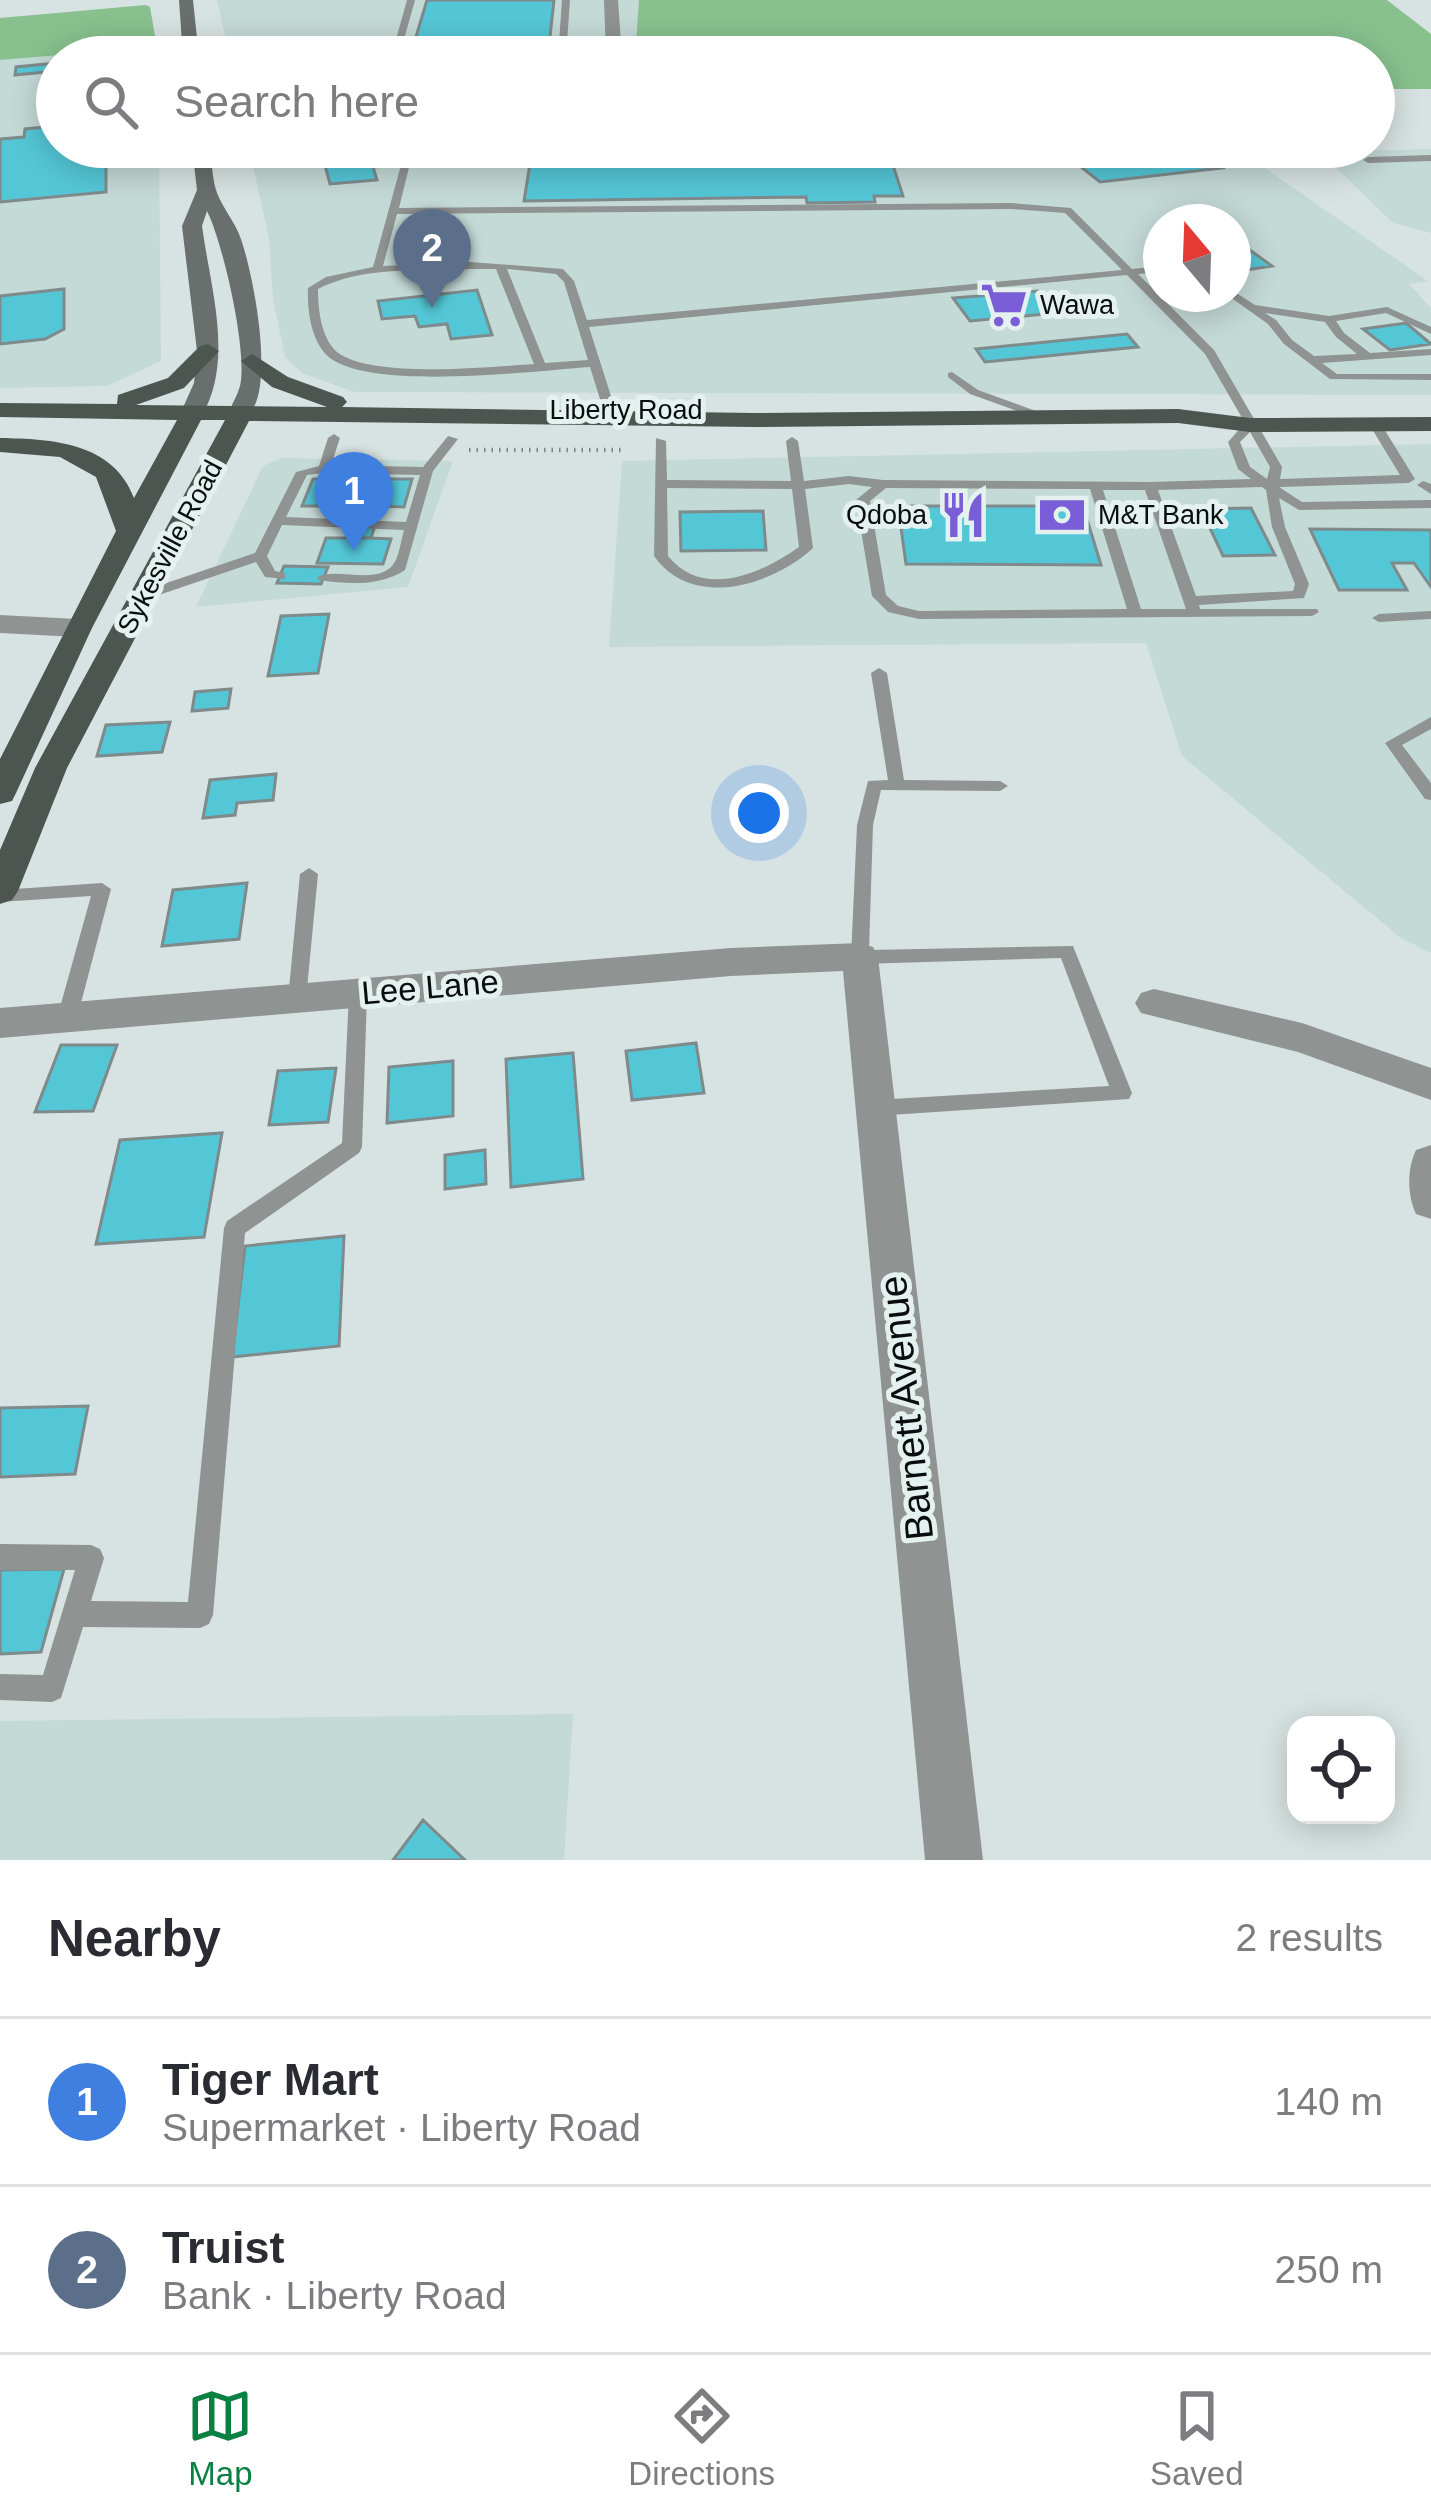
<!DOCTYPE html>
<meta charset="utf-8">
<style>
:root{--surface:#fff;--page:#f7f7f7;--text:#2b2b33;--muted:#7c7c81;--line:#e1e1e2;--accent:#0b8043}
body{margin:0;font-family:Helvetica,sans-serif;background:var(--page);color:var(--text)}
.controls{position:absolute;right:36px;bottom:36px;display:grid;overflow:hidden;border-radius:24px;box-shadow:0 6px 30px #0003}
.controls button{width:108px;height:108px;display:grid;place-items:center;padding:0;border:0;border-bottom:3px solid var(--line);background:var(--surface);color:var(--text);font:60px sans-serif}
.compass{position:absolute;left:1143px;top:204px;width:108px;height:108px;border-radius:50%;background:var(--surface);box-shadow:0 6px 30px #0003;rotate:341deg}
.you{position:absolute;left:759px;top:813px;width:42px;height:42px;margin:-30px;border:9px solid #fff;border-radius:50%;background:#1a73e8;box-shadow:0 0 0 18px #1a73e833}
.badge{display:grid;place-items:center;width:78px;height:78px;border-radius:50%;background:var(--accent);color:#fff;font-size:39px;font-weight:700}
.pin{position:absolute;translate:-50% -99px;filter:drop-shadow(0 3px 6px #0008)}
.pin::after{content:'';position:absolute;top:63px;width:42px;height:36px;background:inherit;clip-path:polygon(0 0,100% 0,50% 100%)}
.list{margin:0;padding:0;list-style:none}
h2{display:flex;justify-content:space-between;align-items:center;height:156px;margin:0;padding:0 48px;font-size:51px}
h2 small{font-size:39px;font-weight:400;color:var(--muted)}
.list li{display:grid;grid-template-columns:78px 1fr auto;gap:36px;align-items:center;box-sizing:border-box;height:168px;padding:0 48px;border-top:3px solid var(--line)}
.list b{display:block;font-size:45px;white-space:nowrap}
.list p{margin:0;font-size:39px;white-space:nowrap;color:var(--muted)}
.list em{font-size:39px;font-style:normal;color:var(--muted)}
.icon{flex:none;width:66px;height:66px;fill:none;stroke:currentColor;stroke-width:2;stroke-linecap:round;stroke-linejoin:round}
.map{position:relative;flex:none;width:1431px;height:1860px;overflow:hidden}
.search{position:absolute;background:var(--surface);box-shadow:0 6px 30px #0003;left:36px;right:36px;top:36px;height:132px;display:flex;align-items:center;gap:30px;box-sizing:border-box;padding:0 42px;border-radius:66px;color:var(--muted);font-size:45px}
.sheet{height:492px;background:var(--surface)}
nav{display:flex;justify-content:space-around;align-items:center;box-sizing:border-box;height:168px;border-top:3px solid var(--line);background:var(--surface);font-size:33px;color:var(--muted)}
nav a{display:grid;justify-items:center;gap:6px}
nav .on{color:var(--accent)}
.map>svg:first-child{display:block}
</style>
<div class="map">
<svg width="1431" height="1860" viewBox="0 0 1431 1860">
<rect width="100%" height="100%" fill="#d7e3e2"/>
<!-- built -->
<path fill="#c4dad7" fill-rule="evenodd" d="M217,0H639L635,57H230Z
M157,47L158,57H57V147H159L161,361L107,386L0,388V60Z
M249,147H1234L1428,281L1409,284L1431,308V395L354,392L302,373L285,357L273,299L269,239ZM1161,222H1233V294H1161Z
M1431,149V233L1393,223L1320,152Z
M1431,444V953L1401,938L1182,756L1146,643L609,647L622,461Z
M282,458L453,461L408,587L196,607L263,466Z
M573,1714L564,1860H0V1721Z"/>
<!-- green -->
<path fill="#88c18e" d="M639,0H1387L1431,34V89H1374V57H635Z
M146,5L150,7L157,47L0,60V18Z"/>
<!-- building -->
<path fill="#54c7d7" stroke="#7f8a8c" stroke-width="3" d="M427,0H554L548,55L410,57Z
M57,63V71L15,75L16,67Z
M57,126V147H106V192L0,202V139L24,137L25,129Z
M320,147H392L393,148L381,149L387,166L373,167L377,180L330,184Z
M575,147H887L903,196H874L875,202L807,203L806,197L524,201L530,164L602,163V151H574Z
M1139,147H1192L1222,168L1100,182L1066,155Z
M1233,238L1272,266L1233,272Z
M64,289V329L45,339L0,344V296Z
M477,290L492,335L451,339L447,324L419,327L415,316L382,319L378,301Z
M1038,291L1056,313L970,321L953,298Z
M1406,323L1431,344L1390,350L1363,329Z
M1127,334L1138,347L985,362L976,349Z
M313,479H412L404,507L381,506L371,538H349L360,506H302Z
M898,506H1083L1101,565L906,564Z
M1251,508L1275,555L1223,556L1201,509Z
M763,511L766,550L681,551L680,512Z
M1310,529L1431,530V587L1414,563H1392L1407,590H1339Z
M326,538H371L391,539L383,564L317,563Z
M284,566L328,567L321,584L277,583Z
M329,614L318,673L268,676L281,616Z
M231,689L228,708L192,711L195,692Z
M170,722L162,752L97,756L106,725Z
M276,774L273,800L237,803L235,815L203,818L210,780Z
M247,883L239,939L162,946L173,890Z
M696,1043L704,1093L632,1100L626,1051Z
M61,1045H117L93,1111L35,1112Z
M573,1053L583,1179L511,1187L506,1059Z
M453,1061V1116L387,1123L389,1067Z
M336,1068L328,1122L269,1125L278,1071Z
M222,1133L204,1237L96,1244L120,1140Z
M485,1150L486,1184L445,1189V1155Z
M344,1236L339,1346L232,1357L245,1246Z
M88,1406L75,1474L0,1477V1408Z
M64,1569L41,1652L0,1654V1570Z
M423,1820L465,1860H393Z"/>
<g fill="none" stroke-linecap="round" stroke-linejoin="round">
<!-- path -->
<path stroke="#7b8383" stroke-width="4.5" stroke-dasharray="1.5 6" stroke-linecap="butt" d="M469,450H626"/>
<!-- lane -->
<path fill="#8f9391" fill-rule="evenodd" d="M407,0H415L399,57H391Z
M562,0H570L566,57H558Z
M406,147H414L399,208L1011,203L1071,208L1132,269L1161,266V272L1138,274L1214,350L1282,467L1280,479L1400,475L1369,424L1375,420L1381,424L1415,479L1409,483L1279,487L1302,502L1431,500V508L1299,510L1279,498L1285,527L1309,584L1304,598L1199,605L1200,609H1317L1319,612L1312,616L919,619L888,612L872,596L856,500L872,487L849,484L805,489L813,548C772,586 692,610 654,556L656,438L666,441L667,480L791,481L786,441L792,437L798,441L804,481L849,476L883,480L1150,482L1251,479L1238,469L1228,442L1245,423L1205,354L1127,275L589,327L617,415L611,419L605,415L590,367C533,371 375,391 330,358C311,343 307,310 308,288L326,277L373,267ZM1011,209L1065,213L1122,270L587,320L574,281L563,269L470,262L383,266L397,214ZM431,269H496L534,364C490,367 371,379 337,352C321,338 318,309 318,289C353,271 393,271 431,269ZM507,269L556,274L564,282L588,360L545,363ZM1250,432L1270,467L1267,479L1250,467L1240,442ZM1262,487L1266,490L1272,527L1295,584L1293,591L1196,596L1158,490ZM667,488L792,489L799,547C763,573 703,600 668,556ZM886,488L1090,489L1127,609L919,611L898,606L886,595L870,501ZM1103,490H1145L1186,609H1141Z
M1431,155V161L1368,163L1363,160L1368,157Z
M1233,291L1255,305L1329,316L1387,307L1431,327V334L1386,313L1336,321L1344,333L1370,353L1431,349V355L1322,363L1337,374H1431V380L1330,379L1284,344L1268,324L1226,294H1233ZM1265,313L1325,322L1336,337L1357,354L1314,356L1292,340L1276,320Z
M952,372L978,390L1052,417L1042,420L970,394L948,377V373Z
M334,434L340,438L331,465L423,467L448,436L458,439L433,471L405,570C379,587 348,584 319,580L317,577C337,567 374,585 392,566C399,559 401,540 404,530L282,525L267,556L275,571L285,573V579L265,577L256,562L150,598H140V592L255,553L296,472L319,466L328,438ZM324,473L420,475L406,522L286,517L307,475Z
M1423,481L1431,484V494L1417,485Z
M1431,611V619L1379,622L1372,618L1379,614Z
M879,668L887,673L904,780L1000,781L1008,786L1000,791L881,790L873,825L869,950L1073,946L1132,1093L1129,1099L875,1116L868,1114L865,1108L868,1102L875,1100L1109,1086L1061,958L860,964L854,962L851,957L857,825L868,781L888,780L871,673Z
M1431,717V729L1402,745L1431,783V800L1425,799L1385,743Z
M309,868L318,874L306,999L304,1004H290L288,999L300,874Z
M102,883L111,889L77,1018L74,1023H60L57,1018L91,896L0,902V890Z
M358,987L365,989L367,994L362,1147L359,1153L245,1233L213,1615L209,1624L200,1628L83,1627L61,1698L52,1702L0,1700V1674L43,1675L75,1570H0V1544L91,1545L100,1549L104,1558L91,1601L188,1602L224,1228L227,1221L342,1143L349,994L351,989Z"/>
<!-- street -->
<path fill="#8f9391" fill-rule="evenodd" d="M604,0H618L622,57H606Z
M0,615L77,619L92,628L77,637L0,633Z
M860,943L873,947L878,957L983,1860H925L843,971L731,976L0,1038V1008L731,948Z
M1154,989L1302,1023L1431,1068V1100L1298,1052L1141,1013L1135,1003L1141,993Z
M1431,1145V1219L1416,1214C1407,1195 1407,1169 1416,1150Z"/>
<!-- secondary -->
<path fill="#686f6c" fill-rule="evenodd" d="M179,0H193L199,57H183Z
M192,147H210C212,162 212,179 217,193C223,208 233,220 239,234C252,265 281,407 241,419L229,412C232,404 238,394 240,386C248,352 223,243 207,211L202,226C210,287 235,361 201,417H185L181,412L194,383L197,351L182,226L197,190Z"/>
<!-- primary -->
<path fill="#4d5551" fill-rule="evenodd" d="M208,344L219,351L184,388L136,405L327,407L272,387L241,361L252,354L288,377L343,397L347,402L342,407L754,413L1178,409L1250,418L1431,417V431L1250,432L1178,423L754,427L249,421L67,768L18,891L12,900L0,904V850L35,768L225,420H201L92,628L16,793L12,801L0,804V759L116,531L96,477L60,457L0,452V438C52,439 113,442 134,498L177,420L0,417V403L117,404L118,395L168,378L200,346Z"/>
</g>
<!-- icons -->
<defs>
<symbol id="supermarket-bare" viewBox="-9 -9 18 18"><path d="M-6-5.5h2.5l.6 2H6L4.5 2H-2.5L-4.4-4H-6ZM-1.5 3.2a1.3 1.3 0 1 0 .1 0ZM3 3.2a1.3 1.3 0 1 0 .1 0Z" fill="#7a5ed8" stroke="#e4f1ef" stroke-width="2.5" paint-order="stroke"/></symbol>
<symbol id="restaurant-bare" viewBox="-9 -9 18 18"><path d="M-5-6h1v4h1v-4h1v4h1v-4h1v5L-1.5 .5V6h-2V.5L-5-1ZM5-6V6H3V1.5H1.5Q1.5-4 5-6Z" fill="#7a5ed8" stroke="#e4f1ef" stroke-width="2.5" paint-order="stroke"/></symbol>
<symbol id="bank-bare" viewBox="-9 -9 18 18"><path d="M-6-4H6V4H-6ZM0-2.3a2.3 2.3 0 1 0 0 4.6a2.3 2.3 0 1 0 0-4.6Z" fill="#7a5ed8" stroke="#e4f1ef" stroke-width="2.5" paint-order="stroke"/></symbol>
</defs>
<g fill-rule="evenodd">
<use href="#supermarket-bare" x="971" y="272" width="66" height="66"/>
<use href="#restaurant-bare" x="930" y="482" width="66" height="66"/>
<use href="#bank-bare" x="1029" y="482" width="66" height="66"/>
</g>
<g text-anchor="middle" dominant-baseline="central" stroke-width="10" stroke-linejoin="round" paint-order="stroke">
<!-- far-poi labels -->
<g font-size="27" fill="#090d0d" stroke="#e4f1ef" text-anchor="start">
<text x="1040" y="305">Wawa</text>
<text x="927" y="515" text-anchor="end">Qdoba</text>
<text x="1098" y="515">M&amp;T Bank</text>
</g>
<!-- far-street labels -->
<g font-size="27" fill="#090d0d" stroke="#e4f1ef">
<text x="626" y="410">Liberty Road</text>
<text transform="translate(170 547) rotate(-62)">Sykesville Road</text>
</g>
<!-- street labels -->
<g font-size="33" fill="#090d0d" stroke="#e4f1ef">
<text transform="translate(430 987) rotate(-5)">Lee Lane</text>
</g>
<!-- near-street labels -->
<g font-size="39" fill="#090d0d" stroke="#e4f1ef">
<text transform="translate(906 1408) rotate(-96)">Barnett Avenue</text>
</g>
</g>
</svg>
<div class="controls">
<button><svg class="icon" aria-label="locate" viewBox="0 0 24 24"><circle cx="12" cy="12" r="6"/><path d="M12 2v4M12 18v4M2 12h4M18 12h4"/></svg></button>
</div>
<svg class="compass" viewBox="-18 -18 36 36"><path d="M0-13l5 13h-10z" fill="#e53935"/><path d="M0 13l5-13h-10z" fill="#7c7c81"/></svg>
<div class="you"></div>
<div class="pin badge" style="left:354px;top:551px;background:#3f7fe0">1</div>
<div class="pin badge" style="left:432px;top:308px;background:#5c6f8a">2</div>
<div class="search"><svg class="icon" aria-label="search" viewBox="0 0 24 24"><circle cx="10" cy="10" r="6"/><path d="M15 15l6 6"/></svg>Search here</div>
</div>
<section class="sheet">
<h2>Nearby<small>2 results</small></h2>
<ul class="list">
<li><span class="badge" style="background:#3f7fe0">1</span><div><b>Tiger Mart</b><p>Supermarket · Liberty Road</p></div><em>140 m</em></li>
<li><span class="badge" style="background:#5c6f8a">2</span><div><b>Truist</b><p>Bank · Liberty Road</p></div><em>250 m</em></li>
</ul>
</section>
<nav>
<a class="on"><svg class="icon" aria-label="map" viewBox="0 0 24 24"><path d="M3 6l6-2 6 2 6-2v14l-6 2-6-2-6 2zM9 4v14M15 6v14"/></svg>Map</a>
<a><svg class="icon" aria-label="directions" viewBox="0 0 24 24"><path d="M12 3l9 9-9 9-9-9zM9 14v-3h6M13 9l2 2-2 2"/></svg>Directions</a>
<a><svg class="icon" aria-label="saved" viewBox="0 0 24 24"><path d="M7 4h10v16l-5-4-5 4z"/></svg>Saved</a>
</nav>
